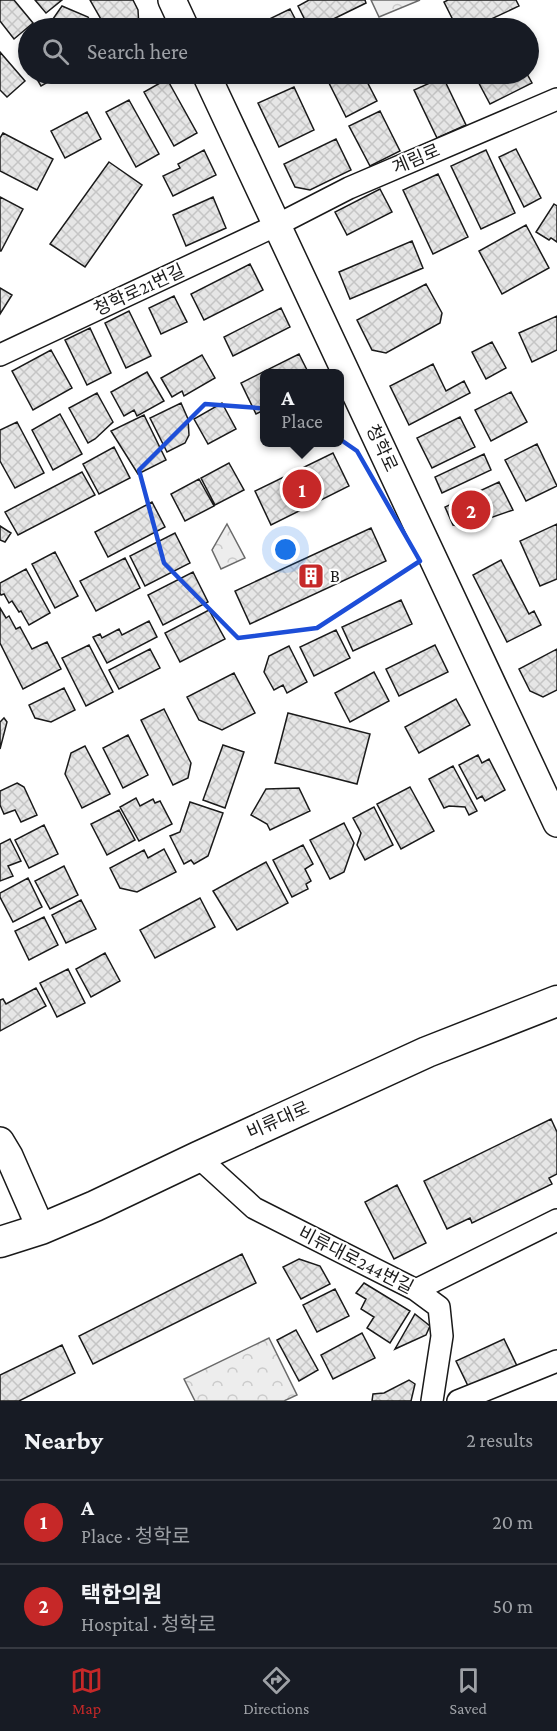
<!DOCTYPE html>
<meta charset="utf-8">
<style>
:root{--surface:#171b24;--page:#242831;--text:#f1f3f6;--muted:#9ea1a6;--line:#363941;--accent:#c62828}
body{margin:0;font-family:"Crimson Pro","Noto Sans KR",serif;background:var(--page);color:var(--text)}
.you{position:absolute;left:286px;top:550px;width:21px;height:21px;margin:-15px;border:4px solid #fff;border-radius:50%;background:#1a73e8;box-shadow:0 0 0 9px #1a73e833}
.badge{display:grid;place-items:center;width:39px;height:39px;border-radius:50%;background:var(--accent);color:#fff;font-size:20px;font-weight:700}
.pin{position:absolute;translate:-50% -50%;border:3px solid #fff;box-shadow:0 2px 6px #0006}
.popup{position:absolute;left:260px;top:369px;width:84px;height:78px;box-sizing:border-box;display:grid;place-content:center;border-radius:9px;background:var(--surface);filter:drop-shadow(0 2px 4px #0005);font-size:20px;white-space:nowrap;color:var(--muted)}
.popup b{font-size:22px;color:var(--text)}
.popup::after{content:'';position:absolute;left:50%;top:100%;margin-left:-12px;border:12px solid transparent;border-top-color:var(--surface)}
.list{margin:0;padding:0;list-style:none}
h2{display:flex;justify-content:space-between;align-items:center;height:78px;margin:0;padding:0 24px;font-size:26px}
h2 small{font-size:20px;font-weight:400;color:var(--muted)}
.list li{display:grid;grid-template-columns:39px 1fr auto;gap:18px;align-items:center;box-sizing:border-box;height:84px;padding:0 24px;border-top:2px solid var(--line)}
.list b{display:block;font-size:22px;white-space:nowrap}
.list p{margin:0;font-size:20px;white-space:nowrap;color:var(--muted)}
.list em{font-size:20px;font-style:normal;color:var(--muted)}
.icon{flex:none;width:33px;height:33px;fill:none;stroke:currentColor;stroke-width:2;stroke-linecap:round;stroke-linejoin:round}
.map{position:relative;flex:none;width:557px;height:1401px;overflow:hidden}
.search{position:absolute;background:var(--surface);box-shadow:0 3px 9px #0003;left:18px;right:18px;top:18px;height:66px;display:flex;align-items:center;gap:15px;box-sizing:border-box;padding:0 21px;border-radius:33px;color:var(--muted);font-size:22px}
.sheet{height:246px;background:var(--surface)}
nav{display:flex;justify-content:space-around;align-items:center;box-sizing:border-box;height:84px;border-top:2px solid var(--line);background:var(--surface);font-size:16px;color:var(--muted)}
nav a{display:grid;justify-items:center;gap:3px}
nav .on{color:var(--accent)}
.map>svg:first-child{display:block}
</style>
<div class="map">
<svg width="557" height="1401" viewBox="0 0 557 1401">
<defs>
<pattern id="park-crowns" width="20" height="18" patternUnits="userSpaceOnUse" patternTransform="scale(1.5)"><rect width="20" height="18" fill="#ededed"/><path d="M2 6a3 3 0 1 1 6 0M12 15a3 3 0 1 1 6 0" fill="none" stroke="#cbcbcb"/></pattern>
<pattern id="building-cross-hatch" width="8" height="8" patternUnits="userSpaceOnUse" patternTransform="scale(1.5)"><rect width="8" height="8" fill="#e6e6e6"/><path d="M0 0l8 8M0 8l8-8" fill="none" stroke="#c5c5c5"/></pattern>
</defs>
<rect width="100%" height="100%" fill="#fff"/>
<!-- park -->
<path fill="url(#park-crowns)" stroke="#6a6a6a" stroke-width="1.5" d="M371,0H420L379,17Z
M227,524L245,558L221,569L212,550Z
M269,1338L297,1395L284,1401H195L184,1379Z"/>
<!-- building -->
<path fill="url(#building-cross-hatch)" stroke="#1a1a1a" stroke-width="1.5" d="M0,0H14L33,23L14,39L0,21Z
M35,0H62L46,13Z
M90,0H133L138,10L139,28H106Z
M309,0H365L366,3L315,28H309L298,6Z
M448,0H516L519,6L472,28H457L444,2Z
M62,6L88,17L94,28H54L48,26Z
M290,9L300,28H251Z
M0,52L25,81L7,97L0,90Z
M34,74H62L41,86Z
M332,74H363L377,101L346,117L326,77Z
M408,74H432L412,83Z
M474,74H527L532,83L490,104Z
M443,77L466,125L437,138L414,90Z
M167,79L197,133L174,146L144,92Z
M294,87L314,130L279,147L258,103Z
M129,100L159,154L136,167L106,112Z
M380,111L400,151L370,166L349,126Z
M87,112L101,139L65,158L51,131Z
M3,133L53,159L37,190L0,171V138Z
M336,139L351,170L310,190L295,187L284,164Z
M516,149L541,198L524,207L499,157Z
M204,150L216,175L173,196L163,176L180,168L178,164Z
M486,150L515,213L481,229L451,166Z
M109,162L142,185L85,267L50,244Z
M438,174L468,237L433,254L403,190Z
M380,189L392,212L347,235L335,212Z
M0,197L23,209L1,251H0Z
M213,197L226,228L186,246L173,215Z
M554,204L557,206V242L551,238L549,240L536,232Z
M526,225L549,268L502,294L479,251Z
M412,241L423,268L350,299L339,272Z
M250,264L263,290L204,320L191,294Z
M426,284L442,313L440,323L386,353L372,350L357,320Z
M0,288L12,295L0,314Z
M174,296L187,322L161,334L149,308Z
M281,308L290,327L233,356L224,337Z
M129,311L151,356L126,368L105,323Z
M557,316V350L532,362L519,333Z
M90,328L111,373L87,385L65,340Z
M492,342L506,368L486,379L472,352Z
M51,350L72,388L33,410L12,371Z
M299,354L309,374H264V410L256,414L241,383Z
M202,355L215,378L184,396L182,391L172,397L161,378Z
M433,364L446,391L464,381L470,393L409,425L390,386Z
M147,372L164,401L137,416L134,410L124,416L111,392Z
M511,392L527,422L491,441L475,410Z
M97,393L113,422L95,439L88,443L69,408Z
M181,403L188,419L189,435L185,443L167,452L150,418Z
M222,403L236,429L208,444L194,419Z
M60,414L82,454L53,470L32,430Z
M144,415L166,460L138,474L111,431Z
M460,417L475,447L432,468L417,438Z
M17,422L44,473L15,488L0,461V430Z
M537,444L557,486L526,501L505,460Z
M114,447L130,478L99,494L83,464Z
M333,453L349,486L271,525L255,491Z
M484,454L491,470L442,493L435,477Z
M229,463L244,490L215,505L201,478Z
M82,472L95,495L18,535L5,512Z
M199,479L214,506L185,521L171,494Z
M499,482L513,510L464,527L453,525L445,507Z
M152,502L165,527L108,557L95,532Z
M557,524V579L540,586L520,541Z
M0,526L11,533L5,542L0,540Z
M371,528L386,561L250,624L235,591Z
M175,533L190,563L145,586L130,556Z
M55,552L78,596L55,608L32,564Z
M125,558L140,588L96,611L80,581Z
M501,560L529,614L534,611L541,625L507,642L473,575Z
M26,569L50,613L29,625L21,611L19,612L12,601L9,603L4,594L1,595L0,593V583Z
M193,572L208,602L163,625L148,595Z
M401,600L412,624L353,651L342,627Z
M0,608L6,618L9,616L16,629L20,627L32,649L47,642L61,669L23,689L0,643Z
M209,610L225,639L180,662L165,633Z
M149,621L157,637L107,663L93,637L100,634L102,638L119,629L122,635Z
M336,630L350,658L314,676L300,647Z
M89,645L113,692L86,706L62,658Z
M435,645L448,672L399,696L386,669Z
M289,646L307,682L287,693L283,685L274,690L264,672L269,656Z
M150,649L160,668L119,689L109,670Z
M557,649V690L543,697L530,691L519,669Z
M374,672L389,701L350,722L335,693Z
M234,673L255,713L222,730L199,720L187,697Z
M64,688L75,710L51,722L35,718L29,705Z
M456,699L470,725L419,753L405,727Z
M164,709L191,763L188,778L173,785L141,720Z
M288,713L370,734L357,784L275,763Z
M4,718L7,722L0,749V722Z
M128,735L148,775L123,788L103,748Z
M223,745L244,752L225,808L203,800Z
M85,746L110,794L82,808L65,774L71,753Z
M478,755L482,763L489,759L505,790L485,801L482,796L477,799L459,765Z
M453,766L477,811L469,815L465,807L449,806L444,808L429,779Z
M17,783L24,787L37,815L21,822L15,810L4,814L0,805V791Z
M410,787L434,831L401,849L377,804Z
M299,788L310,811L270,830L267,824L251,815L266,789Z
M136,798L140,806L153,799L155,803L160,801L172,824L139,841L120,807Z
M190,802L223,813L208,856L194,864L191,860L184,864L170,836L180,832Z
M374,807L393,845L365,860L357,845L361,833L353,818Z
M119,810L135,840L107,855L91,824Z
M344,823L354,843L344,872L330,879L310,840Z
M44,825L58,854L29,868L15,840Z
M10,839L21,861L8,866L13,876L0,881V844Z
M303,845L313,864L305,869L311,881L306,884L308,889L292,897L273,860Z
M164,849L176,872L137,892L120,888L110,868L144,850L148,858Z
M266,862L288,903L237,930L213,891Z
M64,866L78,895L50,909L35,881Z
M28,878L42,907L13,922L0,897V893Z
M200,898L215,927L155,958L140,930Z
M81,900L96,929L66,943L52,915Z
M44,917L58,945L29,960L15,931Z
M105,953L120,981L91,997L76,969Z
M68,969L85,1003L57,1017L40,983Z
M36,988L46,1006L0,1031V1000L3,999L6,1004Z
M551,1119L557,1132V1174L549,1178L552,1184L472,1223L470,1218L447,1229L424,1181Z
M397,1185L426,1243L394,1259L365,1202Z
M242,1254L256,1283L93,1364L79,1336Z
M299,1259L320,1266L330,1284L301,1299L283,1267Z
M364,1283L410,1311L390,1343L367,1328L374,1317L361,1309L366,1299L356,1293Z
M335,1289L349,1316L317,1332L303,1305Z
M415,1314L430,1326L426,1335L395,1349Z
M296,1330L318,1370L299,1381L277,1340Z
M362,1333L375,1358L333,1379L321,1355Z
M504,1339L518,1368L470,1390L456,1361Z
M62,1345L75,1373L19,1401H0V1375Z
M409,1380L415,1384L411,1401H372L373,1394L384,1393Z"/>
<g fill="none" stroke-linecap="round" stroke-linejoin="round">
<defs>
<path id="minor" d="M0,355L277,225L349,188L557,99
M198,1157L254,1208L416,1290L439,1307L442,1336L432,1401
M416,1290L557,1220
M458,1401L557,1361"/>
<path id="tertiary" d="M172,0L185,28
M206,74L557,823
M0,1141L9,1156L41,1229"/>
<path id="secondary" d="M0,1242L41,1229L95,1206L198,1157L427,1052L557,1001"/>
</defs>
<!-- minor casing -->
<use href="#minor" stroke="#1a1a1a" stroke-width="24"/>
<!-- tertiary casing -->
<use href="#tertiary" stroke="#1a1a1a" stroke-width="30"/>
<!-- secondary casing -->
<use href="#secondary" stroke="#1a1a1a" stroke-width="33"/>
<!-- minor -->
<use href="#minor" stroke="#fff" stroke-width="21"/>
<!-- tertiary -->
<use href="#tertiary" stroke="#fff" stroke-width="27"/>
<!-- secondary -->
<use href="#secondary" stroke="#fff" stroke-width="30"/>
</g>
<!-- marked area -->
<path fill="none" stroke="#1d4ed8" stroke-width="4.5" stroke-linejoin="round" d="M205,404L299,411L357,451L420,561L317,628L238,638L164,563L139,470Z"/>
<!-- icons -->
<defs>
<symbol id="building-square" viewBox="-11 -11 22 22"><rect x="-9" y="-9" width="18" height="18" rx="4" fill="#c62828" stroke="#fff"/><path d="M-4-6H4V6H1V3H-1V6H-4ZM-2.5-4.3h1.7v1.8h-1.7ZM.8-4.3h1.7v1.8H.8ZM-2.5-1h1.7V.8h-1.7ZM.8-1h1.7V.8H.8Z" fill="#fff"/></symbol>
</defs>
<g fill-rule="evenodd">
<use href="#building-square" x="296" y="561" width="30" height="30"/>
</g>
<g text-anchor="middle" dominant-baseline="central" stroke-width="4.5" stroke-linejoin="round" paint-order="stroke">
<!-- street labels -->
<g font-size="18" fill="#1a1a1a" stroke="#fff">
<text transform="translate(416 159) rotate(-23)">계림로</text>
<text transform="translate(139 290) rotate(-25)">청학로21번길</text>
<text transform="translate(382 448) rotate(65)">청학로</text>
<text transform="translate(278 1120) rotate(-24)">비류대로</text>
<text transform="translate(356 1260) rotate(27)">비류대로244번길</text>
</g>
<!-- poi labels -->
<g font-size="18" fill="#1a1a1a" stroke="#fff" text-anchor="start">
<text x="330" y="576">B</text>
</g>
</g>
</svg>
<div class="you"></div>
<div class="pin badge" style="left:302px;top:489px">1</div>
<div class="popup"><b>A</b>Place</div>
<div class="pin badge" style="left:471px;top:510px">2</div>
<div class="search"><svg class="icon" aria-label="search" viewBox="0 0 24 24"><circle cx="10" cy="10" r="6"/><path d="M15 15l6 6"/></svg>Search here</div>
</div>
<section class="sheet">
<h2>Nearby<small>2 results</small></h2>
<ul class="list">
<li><span class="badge">1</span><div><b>A</b><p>Place · 청학로</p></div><em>20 m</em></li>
<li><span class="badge">2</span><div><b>택한의원</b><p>Hospital · 청학로</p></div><em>50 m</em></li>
</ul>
</section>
<nav>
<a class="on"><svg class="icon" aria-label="map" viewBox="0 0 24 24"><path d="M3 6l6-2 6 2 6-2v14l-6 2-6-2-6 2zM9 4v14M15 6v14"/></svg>Map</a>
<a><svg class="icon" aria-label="directions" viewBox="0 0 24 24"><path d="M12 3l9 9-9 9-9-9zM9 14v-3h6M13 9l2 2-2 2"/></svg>Directions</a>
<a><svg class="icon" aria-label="saved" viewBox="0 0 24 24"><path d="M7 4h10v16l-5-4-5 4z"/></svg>Saved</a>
</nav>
